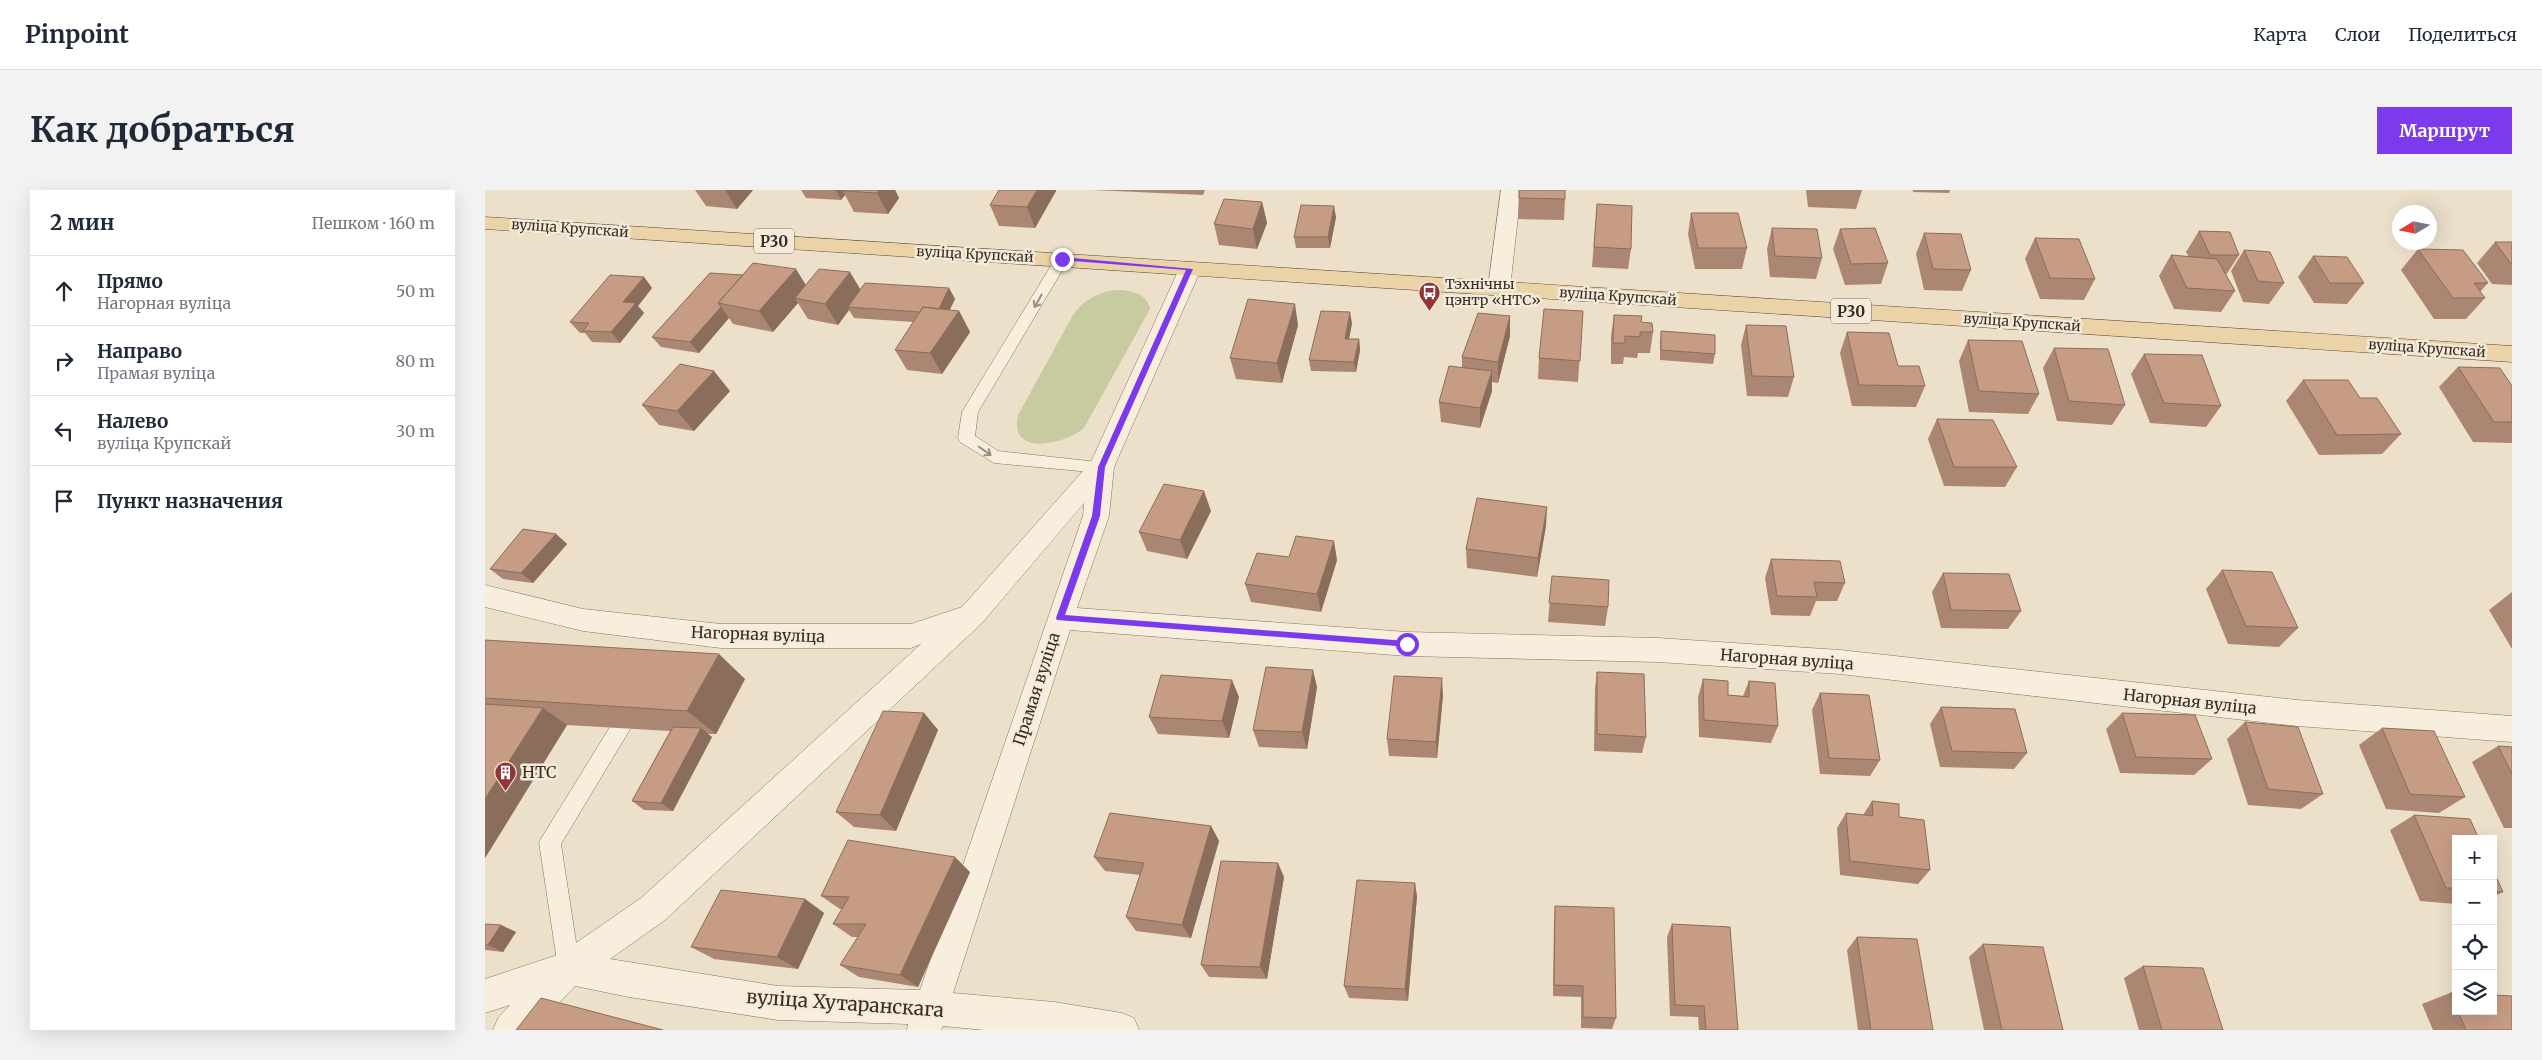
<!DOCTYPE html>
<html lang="ru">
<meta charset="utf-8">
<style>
:root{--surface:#fff;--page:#f2f2f3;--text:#1f2937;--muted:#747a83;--line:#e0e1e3;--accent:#7c3aed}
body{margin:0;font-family:Merriweather,serif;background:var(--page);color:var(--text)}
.controls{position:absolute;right:15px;bottom:15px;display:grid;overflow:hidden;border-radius:0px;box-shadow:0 5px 20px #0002}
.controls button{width:45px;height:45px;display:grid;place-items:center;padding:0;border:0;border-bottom:1px solid var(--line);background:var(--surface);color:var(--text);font:25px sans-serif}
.compass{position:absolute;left:1907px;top:15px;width:45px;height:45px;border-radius:50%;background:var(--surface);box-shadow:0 5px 20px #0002;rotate:260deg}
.stop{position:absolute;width:15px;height:15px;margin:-11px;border:4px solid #7c3aed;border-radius:50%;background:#fff}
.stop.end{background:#7c3aed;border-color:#fff;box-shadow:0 1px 5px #0008}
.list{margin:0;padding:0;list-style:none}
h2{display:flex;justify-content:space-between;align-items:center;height:65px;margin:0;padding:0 20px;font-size:21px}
h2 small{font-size:16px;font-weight:400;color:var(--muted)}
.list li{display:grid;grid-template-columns:32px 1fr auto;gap:15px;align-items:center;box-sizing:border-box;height:70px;padding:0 20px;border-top:1px solid var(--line)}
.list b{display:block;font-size:19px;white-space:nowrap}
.list p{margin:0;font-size:16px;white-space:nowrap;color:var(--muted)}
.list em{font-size:16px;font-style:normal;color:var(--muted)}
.icon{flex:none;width:28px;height:28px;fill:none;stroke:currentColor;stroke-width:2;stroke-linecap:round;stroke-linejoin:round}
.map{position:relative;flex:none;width:2027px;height:840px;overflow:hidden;border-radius:0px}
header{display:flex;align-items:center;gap:30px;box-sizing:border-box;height:70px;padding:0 25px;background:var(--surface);border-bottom:1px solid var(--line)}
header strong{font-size:24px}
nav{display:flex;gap:28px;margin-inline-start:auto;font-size:18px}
.intro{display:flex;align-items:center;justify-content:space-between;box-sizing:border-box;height:120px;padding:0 30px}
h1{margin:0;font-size:35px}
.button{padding:12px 22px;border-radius:0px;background:var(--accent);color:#fff;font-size:18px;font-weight:700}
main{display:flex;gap:30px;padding:0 30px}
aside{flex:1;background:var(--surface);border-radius:0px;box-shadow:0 5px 20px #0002}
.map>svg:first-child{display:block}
</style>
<header>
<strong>Pinpoint</strong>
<nav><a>Карта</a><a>Слои</a><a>Поделиться</a></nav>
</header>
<div class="intro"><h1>Как добраться</h1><a class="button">Маршрут</a></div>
<main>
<aside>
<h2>2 мин<small>Пешком · 160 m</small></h2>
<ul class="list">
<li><svg class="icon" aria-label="ahead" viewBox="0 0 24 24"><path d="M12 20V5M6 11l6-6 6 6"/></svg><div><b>Прямо</b><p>Нагорная вуліца</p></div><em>50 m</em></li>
<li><svg class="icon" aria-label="right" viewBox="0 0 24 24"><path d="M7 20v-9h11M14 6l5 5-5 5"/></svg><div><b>Направо</b><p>Прамая вуліца</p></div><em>80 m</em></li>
<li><svg class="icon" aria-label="left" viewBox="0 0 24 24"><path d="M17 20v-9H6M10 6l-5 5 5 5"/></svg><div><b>Налево</b><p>вуліца Крупскай</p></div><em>30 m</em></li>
<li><svg class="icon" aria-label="arrive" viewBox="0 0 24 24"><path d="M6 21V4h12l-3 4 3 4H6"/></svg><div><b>Пункт назначения</b></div></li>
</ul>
</aside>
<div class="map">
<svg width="2027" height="840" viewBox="0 0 2027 840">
<rect width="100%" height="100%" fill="#ece0cb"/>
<!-- green -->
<path fill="#c8ca9f" d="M629,100C644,100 661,102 665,119L599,238C579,255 523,267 533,225L588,125C599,110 610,104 629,100Z"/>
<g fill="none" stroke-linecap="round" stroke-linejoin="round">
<defs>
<path id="service" d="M577,64L584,69L493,222L490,246L513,261L622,273L625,277L622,281L616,283L509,273L475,252L473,248L477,222L570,69Z
M143,516L150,519L153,525L150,531L76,654L95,778L92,786L84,789L76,786L73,778L54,652L136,519Z"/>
<path id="minor" d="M1016,0H1036L1025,98L1022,103L1014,105L1006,103L1003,98Z
M705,72L713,74L716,79L629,277L624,326L592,418L922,442L1173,448L1355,460L1812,510L2027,526V552L1812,536L1355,484L1173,472L922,466L585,440L468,803L569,812L637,823L649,828L654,840H499L458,836L456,840H422L423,834L293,830L144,807L90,796L49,840H8L13,828L25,815L0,823V789L75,764L156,708L436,454L426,458H236L98,441L0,417V395L98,419L236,434H426L477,417L606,272L694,79L697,74ZM599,313L598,326L435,800L293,796L125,769L180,730L497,433Z"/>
<path id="primary" d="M0,27L2027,156V172L0,39Z"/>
</defs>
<!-- service casing -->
<use href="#service" stroke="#887360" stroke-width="1"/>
<!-- minor casing -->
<use href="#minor" stroke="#887360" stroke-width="1"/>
<!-- primary casing -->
<use href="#primary" stroke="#574234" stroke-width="1"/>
<!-- service -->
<use href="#service" fill="#f7eede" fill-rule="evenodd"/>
<!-- minor -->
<use href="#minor" fill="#f7eede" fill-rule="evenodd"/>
<!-- primary -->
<use href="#primary" fill="#ebd2a7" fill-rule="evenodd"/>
</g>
<!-- wall -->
<path fill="#ab8672" d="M210,0H268L252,19L221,16Z
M316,0H410L414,8L403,24L369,22L360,5L356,10L321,8Z
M607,0H720L718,5Z
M1034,0L1080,9L1079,30L1033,29Z
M1321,0H1377L1371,19L1323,17Z
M1428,0H1465L1464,3L1428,2Z
M571,1L550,38L514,36L505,15Z
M777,12L782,33L772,59L734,55L729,34Z
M1112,14L1146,59L1143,79L1107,77Z
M1206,23L1262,58L1257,79H1210L1203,44Z
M851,27L845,58H811L809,47Z
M1287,38L1337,68L1331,89L1285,87L1282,59Z
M1355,39L1403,73L1396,94L1360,95L1348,59Z
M1714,41L1754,65L1741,85L1750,101L1736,122L1689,119L1674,86L1686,65L1704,67L1701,62Z
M1439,43L1486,80L1477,101L1439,100L1431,64Z
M1550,48L1610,89L1599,110L1555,109L1540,69Z
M2010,52H2027V95L2007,94L1992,73Z
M1933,59L2003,93L1995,102L2000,108L1981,129H1949L1916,80Z
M1759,60L1799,93L1784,114L1758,112L1746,81Z
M1828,66L1879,93L1862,114L1829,113L1813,87Z
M225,83L321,95L375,99L464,98L470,109L464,120L474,121L485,142L457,184L422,180L410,160L428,132L369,128L364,120L353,135L323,129L313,113L288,142L248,134L244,128L214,163L176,157L167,147Z
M159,87L167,98L153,116L159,123L135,153L107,152L100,143H95L85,132Z
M1098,121L1093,192L1053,189L1054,168Z
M1129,125L1156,132L1168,142L1165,163H1153L1152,168L1139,167L1138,174H1126V146Z
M1025,126V146L1013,193L1007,192V201L995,238L956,232L954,212L977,177V167Z
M867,133L864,149H874L875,160L871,182L826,181L824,170Z
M813,135L797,193L751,189L745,168Z
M1261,135L1309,187L1303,207L1262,206L1256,155Z
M1176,141L1230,164L1228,174L1175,170V152Z
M1362,142L1440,196L1431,217L1367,216L1355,163Z
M1483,150L1554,204L1543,224L1484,222L1474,171Z
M1569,158L1640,215L1627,235L1572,231L1558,178Z
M1659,164L1736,216L1721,237L1665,233L1646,184Z
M1973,177L2027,196V253L1988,252L1954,197Z
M1818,190L1875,208L1916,244L1897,264L1834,265L1801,211Z
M245,201L209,241L174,235L157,215Z
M1452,229L1532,277L1520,297L1459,296L1443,249Z
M726,321L702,369L662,361L654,342Z
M1061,336L1052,387L982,378L981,359Z
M71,344L82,354L48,393L18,389L5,379Z
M804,367L852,370L836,422L766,412L760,394Z
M1286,369L1360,393L1352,411H1331L1325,426L1286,425L1280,388Z
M1737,380L1813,438L1794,457L1743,454L1721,399Z
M1458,383L1536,421L1523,439L1456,438L1447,402Z
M1067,386L1123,417L1120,436L1063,432Z
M2027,402V459L2004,420Z
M0,450L260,489L231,544H222L227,547L188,621L159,620L147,611L185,541L82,535L0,668Z
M1112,482L1161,547L1157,563L1109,561L1110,499Z
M1218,489L1243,505L1258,506L1264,491L1293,536L1286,553L1214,547L1213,507Z
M832,497L822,559L774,557L768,540Z
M1335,503L1395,570L1385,586L1335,584L1327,520Z
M958,505L952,568L904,566L902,549Z
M754,507L744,548L673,544L664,527Z
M1456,517L1542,563L1529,579L1455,577L1445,534Z
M439,523L453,540L411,641L369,637L351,622Z
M1637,523L1727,569L1709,585L1635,583L1621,539Z
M1760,532L1838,604L1816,619L1763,615L1742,549Z
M1897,538L1980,607L1954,623L1901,619L1874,555Z
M2013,556L2027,557V638H2019L1987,572Z
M1387,611L1414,627L1445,680L1433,694L1355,685L1352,638L1361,623L1378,625Z
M1929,625L1971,649V714L1935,711L1905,640Z
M726,636L734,651L706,748L651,741L641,727L655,685L620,681L609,667Z
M2008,680L2018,702L2008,707Z
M485,682L433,797L374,787L355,775L373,747H367L348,734L357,719H355L336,706Z
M799,687L782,789L724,787L716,775Z
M932,706L923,811L864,808L859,796Z
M320,709L339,723L313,779L229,769L206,757Z
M1070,716L1131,828L1127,839L1096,838V807L1068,806L1069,730Z
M0,734L16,735L31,742L18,762L0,760Z
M1187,734L1253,840H1214L1213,827L1185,826L1182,747Z
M1372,747L1448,840H1373L1362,760Z
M1498,754L1578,840H1499L1484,767Z
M1658,776L1738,840H1654L1639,788Z
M1965,803H1971V821H2008L2027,840H1948L1937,814Z"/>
<!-- shaded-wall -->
<path fill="#8b6d5c" d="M240,0H268L252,19Z
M351,0H363L358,1L360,5L356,10Z
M394,0H410L414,8L403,24L392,3Z
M552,0H571V1L550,38L542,17Z
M777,12L782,33L772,59L768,39Z
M849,16L851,27L845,58L843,47Z
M311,79L324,100L310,108L313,113L288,142L274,121Z
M365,82L377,102L363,117L364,120L353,135L340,114Z
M159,87L167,98L153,116L159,123L135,153L126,142L138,112Z
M464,98L470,109L458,134L452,123Z
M810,114L813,135L797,193L792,173Z
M236,117L244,128L214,163L205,152Z
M474,121L485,142L457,184L445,163Z
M865,122L867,133L862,160L860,149Z
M1025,126V146L1013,193V172Z
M874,149L875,160L871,182L869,172Z
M229,181L245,201L209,241L192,221Z
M1007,181V201L995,238V218Z
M719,301L726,321L702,369L695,350Z
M1062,317L1061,336L1052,387L1053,368Z
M71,344L82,354L48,393L36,383Z
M849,351L852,370L836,422L832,404Z
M234,464L260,489L231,544L202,521Z
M828,480L832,497L822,559L817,542Z
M957,488L958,505L952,568L951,552Z
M747,490L754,507L744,548L737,531Z
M58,518L82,535L0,668V609Z
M439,523L453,540L411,641L395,625Z
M216,538L227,547L188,621L176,613Z
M726,636L734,651L706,748L697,735Z
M470,667L485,682L433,797L415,785Z
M793,673L799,687L782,789L775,777Z
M930,693L932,706L923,811L920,799Z
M320,709L339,723L313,779L292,767Z
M16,735L31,742L18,762L3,755Z"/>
<!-- building -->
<path fill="#c79c84" stroke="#8b6d5c" d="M358,0H394L392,3L358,1Z
M514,0H552L542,17L505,15Z
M1034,0H1080V9L1034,8Z
M739,9L777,12L768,39L729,34Z
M1112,14L1147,16L1146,59L1109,57Z
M816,15L849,16L843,47H809Z
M1206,23H1253L1262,58H1213Z
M1287,38L1332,39L1337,68L1290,66Z
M1390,38L1403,73L1366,74L1355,39Z
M1714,41L1745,42L1754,65H1725Z
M1439,43L1476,44L1486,80L1448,79Z
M1550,48L1594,49L1610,89L1565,88Z
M2010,52H2027V74H2026Z
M1933,59L1978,60L2003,93H1989L2000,108H1968Z
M1759,60L1785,62L1799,93L1773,91Z
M1686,65L1732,69L1750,101L1702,98Z
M1828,66L1862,67L1879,93H1845Z
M268,73L311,79L274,121L233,113Z
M334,79L365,82L340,114L310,108Z
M225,83L258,85L233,113L236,117L205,152L167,147Z
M125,85L159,87L138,112L151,113L126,142L98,141L104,133L85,132Z
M380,93L464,98L454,119L438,117L435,122L363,117Z
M763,109L810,114L792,173L745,168Z
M438,117L474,121L445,163L410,160Z
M1059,119L1098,121L1095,171L1054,168Z
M836,121L865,122L860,149H874L869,172L824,170Z
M993,123L1025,126L1013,172L977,167Z
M1129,125L1157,126L1156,132L1167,133L1168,142H1155V147L1140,146V153H1128Z
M1261,135L1301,136L1309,187L1267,186Z
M1176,141L1230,145V164L1176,160Z
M1362,142L1404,143L1413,176H1434L1440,196L1374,195Z
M1483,150L1537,151L1554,204L1494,201Z
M1569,158L1623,159L1640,215L1584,211Z
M1659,164L1717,165L1736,216L1679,213Z
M195,174L229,181L192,221L157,215Z
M964,176L1007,181L995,218L954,212Z
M1973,177L2015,178L2027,196V232H2009Z
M1818,190H1863L1875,208H1892L1916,244L1852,245Z
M1452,229L1508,230L1532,277H1469Z
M679,294L719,301L695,350L654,342Z
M992,308L1062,317L1053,368L981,359Z
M38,339L71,344L36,383L5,379Z
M811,346L849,351L832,404L760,394L772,363L804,367Z
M1286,369L1355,371L1360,393L1329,392L1332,407L1292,406Z
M1737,380L1787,382L1813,438L1761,436Z
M1458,383L1524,384L1536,421L1466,420Z
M1067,386L1124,390L1123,417L1064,413Z
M0,450L234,464L202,521L0,508Z
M781,477L828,480L817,542L768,540Z
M1112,482L1159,484L1161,547L1112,544Z
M676,485L747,490L737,531L664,527Z
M909,486L957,488L951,552L902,549Z
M1218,489L1243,491V505L1264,507V491L1290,493L1293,536L1219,530Z
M1335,503L1384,505L1395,570L1344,568Z
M0,514L58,518L0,609Z
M1456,517L1530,519L1542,563L1467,561Z
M398,521L439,523L395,625L351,622Z
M1637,523L1710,525L1727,569L1651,567Z
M1760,532L1813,537L1838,604L1783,599Z
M188,537L216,538L176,613L147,611Z
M1897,538L1949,541L1980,607L1925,604Z
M2013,556L2027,557V584Z
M1387,611L1414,614V627L1439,630L1445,680L1365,671L1361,623L1388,626Z
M625,623L726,636L697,735L641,727L659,673L609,667Z
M1929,625L1985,629L1994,649H1971V698H1961Z
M363,650L470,667L415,785L355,775L381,734H348L364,707L336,706Z
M736,671L793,673L775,777L716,775Z
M2008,680L2018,702L2008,701Z
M872,690L930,693L920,799L859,796Z
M236,700L320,709L292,767L206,757Z
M1070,716L1129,718L1131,828L1098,827V796L1069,795Z
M0,734L16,735L3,755H0Z
M1187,734L1245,737L1253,840H1221L1219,816L1190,815Z
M1372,747L1432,749L1448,840H1386Z
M1498,754L1558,757L1578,840H1517Z
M1658,776L1718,778L1738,840H1677Z
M1965,803H1971V816Z
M2008,805L2027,806V840H1981L1973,821H2008Z
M56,808L178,840H31Z"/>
<!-- one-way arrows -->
<defs><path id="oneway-shaft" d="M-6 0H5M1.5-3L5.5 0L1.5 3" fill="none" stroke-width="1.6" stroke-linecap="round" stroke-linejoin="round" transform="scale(1.25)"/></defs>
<g stroke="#988d80">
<use href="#oneway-shaft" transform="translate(553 111) rotate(120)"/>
<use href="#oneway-shaft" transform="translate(500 261) rotate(35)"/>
</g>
<!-- route -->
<path fill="#7c3aed" d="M577,67L708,79L620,277L615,326L580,425L922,451L925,452V457L572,430L571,428L607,326L613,277L701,80L575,70Z"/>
<!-- icons -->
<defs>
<symbol id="bus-pin" viewBox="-11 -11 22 30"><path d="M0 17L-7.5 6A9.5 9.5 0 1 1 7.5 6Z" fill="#93343b" stroke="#f4ebda"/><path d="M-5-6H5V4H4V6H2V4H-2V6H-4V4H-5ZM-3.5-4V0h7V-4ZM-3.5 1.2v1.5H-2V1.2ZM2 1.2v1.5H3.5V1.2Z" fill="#fff"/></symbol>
<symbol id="building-pin" viewBox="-11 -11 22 30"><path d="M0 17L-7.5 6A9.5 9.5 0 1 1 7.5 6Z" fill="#93343b" stroke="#f4ebda"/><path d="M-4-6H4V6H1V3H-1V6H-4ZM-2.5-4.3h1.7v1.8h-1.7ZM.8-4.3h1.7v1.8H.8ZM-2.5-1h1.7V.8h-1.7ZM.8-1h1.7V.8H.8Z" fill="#fff"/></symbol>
</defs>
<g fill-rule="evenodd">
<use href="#bus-pin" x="932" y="90" width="25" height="34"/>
<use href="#building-pin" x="8" y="570" width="25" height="34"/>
</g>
<g text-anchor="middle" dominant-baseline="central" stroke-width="5" stroke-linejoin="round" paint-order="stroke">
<!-- far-street labels -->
<g font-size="14" fill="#3a2c22" stroke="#f4ebda">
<text transform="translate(85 38) rotate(4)">вуліца Крупскай</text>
<text transform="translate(490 64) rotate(3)">вуліца Крупскай</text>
<text transform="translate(1133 106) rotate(4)">вуліца Крупскай</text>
<text transform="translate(1537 132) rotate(4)">вуліца Крупскай</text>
<text transform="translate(1942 158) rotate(4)">вуліца Крупскай</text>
</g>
<!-- far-poi labels -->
<g font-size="14" fill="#3a2c22" stroke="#f4ebda" text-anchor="start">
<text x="960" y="94">Тэхнічны<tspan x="960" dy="16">цэнтр «НТС»</tspan></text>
</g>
<!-- shield labels -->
<g fill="#f4ebda" stroke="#726559" stroke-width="1">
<rect x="269" y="38.5" width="40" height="25" rx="4"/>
<rect x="1346" y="108.5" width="40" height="25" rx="4"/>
</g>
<g font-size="15" font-weight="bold" fill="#3a2c22">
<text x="289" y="51">Р30</text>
<text x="1366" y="121">Р30</text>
</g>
<!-- street labels -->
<g font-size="16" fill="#3a2c22" stroke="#f4ebda">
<text transform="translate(273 444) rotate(2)">Нагорная вуліца</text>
<text transform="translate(1302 469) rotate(4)">Нагорная вуліца</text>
<text transform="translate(551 499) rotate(-72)">Прамая вуліца</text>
<text transform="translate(1705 511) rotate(6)">Нагорная вуліца</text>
</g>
<!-- poi labels -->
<g font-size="16" fill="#3a2c22" stroke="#f4ebda" text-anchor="start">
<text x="37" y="582">НТС</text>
</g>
<!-- near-street labels -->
<g font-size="19" fill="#3a2c22" stroke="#f4ebda">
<text transform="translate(360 813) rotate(4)">вуліца Хутаранскага</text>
</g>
</g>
</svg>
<div class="controls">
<button>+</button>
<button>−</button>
<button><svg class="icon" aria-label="locate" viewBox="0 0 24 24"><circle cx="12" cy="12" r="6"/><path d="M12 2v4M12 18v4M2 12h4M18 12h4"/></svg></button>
<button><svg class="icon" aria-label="layers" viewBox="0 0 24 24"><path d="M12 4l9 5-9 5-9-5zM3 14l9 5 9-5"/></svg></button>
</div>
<svg class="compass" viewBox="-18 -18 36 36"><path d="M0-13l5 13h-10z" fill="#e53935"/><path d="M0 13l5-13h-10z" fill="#747a83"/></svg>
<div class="stop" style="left:922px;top:454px"></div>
<div class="stop end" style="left:577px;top:69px"></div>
</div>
</main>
